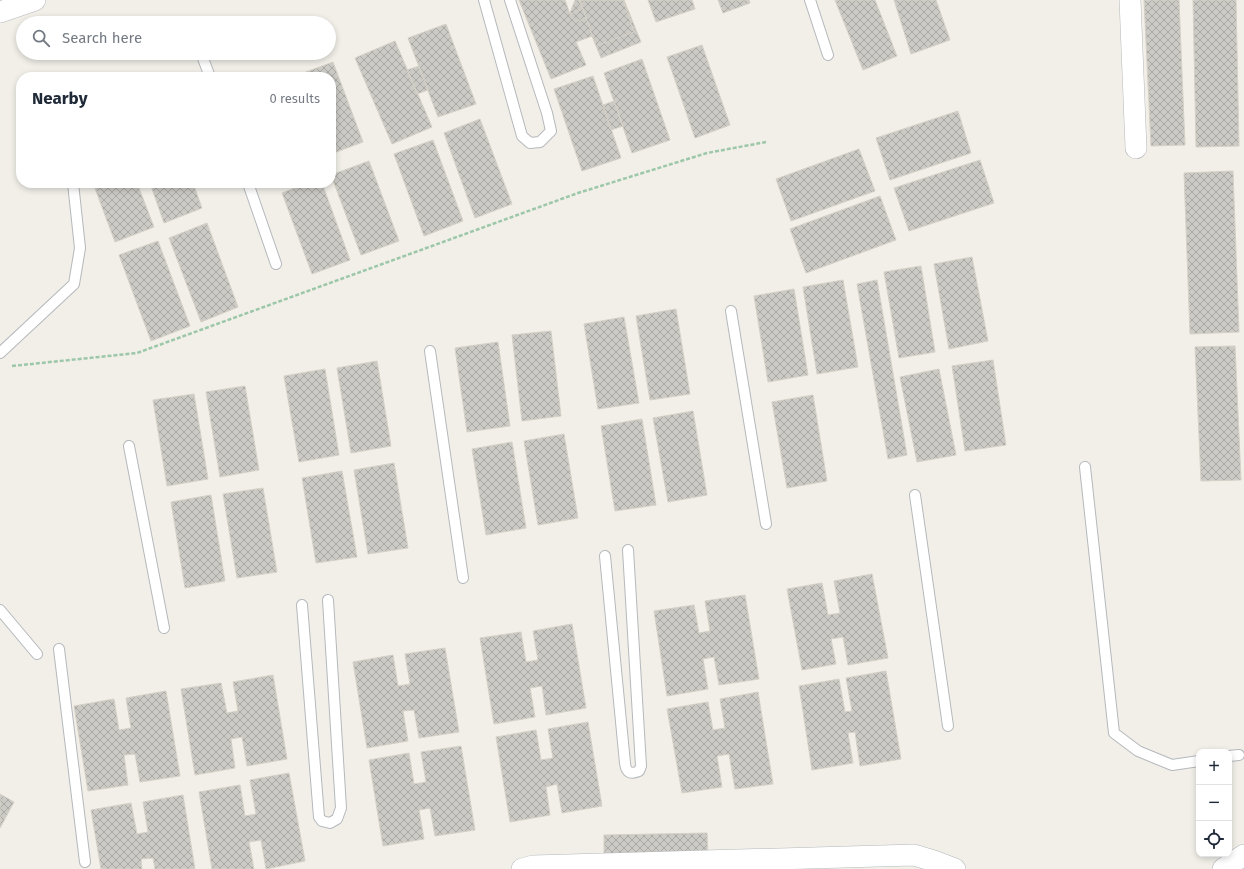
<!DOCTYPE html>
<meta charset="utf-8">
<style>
:root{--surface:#fff;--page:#f2f2f3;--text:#1f2937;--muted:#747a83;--line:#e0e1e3}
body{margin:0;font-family:"Fira Sans",sans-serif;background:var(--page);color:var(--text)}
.controls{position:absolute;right:12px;bottom:12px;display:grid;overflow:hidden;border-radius:8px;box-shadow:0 2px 6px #0003}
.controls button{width:36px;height:36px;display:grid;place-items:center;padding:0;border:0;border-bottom:1px solid var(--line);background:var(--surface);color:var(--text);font:20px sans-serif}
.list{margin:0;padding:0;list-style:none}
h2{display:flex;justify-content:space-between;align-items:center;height:52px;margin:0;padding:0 16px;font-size:17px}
h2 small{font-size:13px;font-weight:400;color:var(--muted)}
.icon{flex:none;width:22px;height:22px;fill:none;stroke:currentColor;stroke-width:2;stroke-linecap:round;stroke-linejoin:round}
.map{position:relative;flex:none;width:1244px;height:869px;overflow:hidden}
.search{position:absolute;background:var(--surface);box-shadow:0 2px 6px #0003;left:16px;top:16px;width:320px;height:44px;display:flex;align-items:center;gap:10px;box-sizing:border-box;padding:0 14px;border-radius:22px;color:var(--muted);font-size:15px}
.panel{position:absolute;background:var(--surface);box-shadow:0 2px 6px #0003;left:16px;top:72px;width:320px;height:116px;border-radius:16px}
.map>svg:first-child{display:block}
</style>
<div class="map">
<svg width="1244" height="869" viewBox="0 0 1244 869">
<defs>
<pattern id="building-cross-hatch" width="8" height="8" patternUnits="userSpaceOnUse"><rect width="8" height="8" fill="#cccac5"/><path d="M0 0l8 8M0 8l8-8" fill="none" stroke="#a9a8a4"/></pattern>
</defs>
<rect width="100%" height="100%" fill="#f1efe8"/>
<!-- building -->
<path fill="url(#building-cross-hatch)" stroke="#d6d1c6" d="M519,0H565L570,14L582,9L579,0H624L641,42L601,58L592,36L576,42L586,65L551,79Z
M575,0H580L586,18L575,22L570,13Z
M580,0H623L634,32L596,46Z
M648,0H692L695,9L656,22Z
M718,0H749L750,3L723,13Z
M835,0H875L897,56L863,70Z
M894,0H936L950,40L911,54Z
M1144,0H1179L1185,145L1151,146Z
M1193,0H1236L1239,146L1196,147Z
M446,24L476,104L438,117L408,38Z
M395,41L432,127L392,144L355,58Z
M702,45L730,125L695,138L667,57Z
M642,59L670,140L632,153L604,73Z
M333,62L363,142L331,154V77L295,76Z
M419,66L428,90L417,94L407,70Z
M593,76L621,158L582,171L554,89Z
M614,101L623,126L611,130L603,105Z
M958,111L971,153L890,180L876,138Z
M480,119L512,204L475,218L444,133Z
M433,140L463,221L424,236L394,154Z
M859,149L875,191L791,221L776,179Z
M980,160L994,203L909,231L894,188Z
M369,161L399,241L361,255L331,175Z
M1233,171L1239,332L1190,334L1184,173Z
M93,183H137L154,227L115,242Z
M150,183H193L202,208L164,223Z
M308,183H322L350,260L312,274L282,193Z
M880,196L896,240L806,273L790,229Z
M207,223L238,307L201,322L169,238Z
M158,241L190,326L151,341L119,255Z
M972,257L988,341L949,349L934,264Z
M921,266L935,352L899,358L884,272Z
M843,280L858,367L817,374L803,287Z
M877,280L907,455L888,459L857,284Z
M794,289L808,375L768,382L754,296Z
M676,309L690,394L650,400L636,316Z
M624,317L639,403L598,409L584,324Z
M551,331L561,416L522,421L512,335Z
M498,342L510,426L467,432L455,348Z
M1235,346L1241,480L1201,481L1195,347Z
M993,360L1006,445L965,451L952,366Z
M377,361L391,446L351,453L337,368Z
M325,369L339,455L299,462L284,376Z
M939,369L956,455L917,462L900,377Z
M245,386L259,470L220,477L206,392Z
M194,394L208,479L167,486L153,400Z
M813,395L827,481L787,488L772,402Z
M693,411L707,495L668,502L653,418Z
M642,419L656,505L615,511L601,426Z
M564,434L578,518L538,525L524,441Z
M512,442L526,528L486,535L472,449Z
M394,463L408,548L368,554L354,470Z
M342,471L357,557L316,563L302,478Z
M263,488L277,572L237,578L223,494Z
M211,495L225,581L185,588L171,502Z
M872,574L888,658L848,665L843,637L831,639L836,664L802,670L787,589L822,583L828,615L840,613L834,581Z
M745,595L759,679L719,685L714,657L703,659L708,689L667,696L654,611L694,605L699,633L710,631L705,601Z
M572,624L586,708L546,715L542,686L530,688L535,717L494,724L480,638L521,632L526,662L538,660L533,631Z
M445,648L459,732L419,738L414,710L403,711L408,741L367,748L353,662L393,655L398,686L410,684L405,654Z
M886,671L901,759L860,766L855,732L848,733L853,763L812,770L799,686L839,679L845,712L852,711L846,678Z
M273,675L287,759L247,766L242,737L231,739L235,768L195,775L181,689L221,683L227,713L238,711L233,682Z
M166,691L180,776L140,782L135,754L124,755L128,785L88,791L74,706L114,699L119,730L131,728L126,698Z
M758,692L773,784L735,789L729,754L717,756L722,787L682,793L667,709L708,702L713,730L725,728L720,699Z
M588,722L602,806L562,813L557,784L546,787L550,815L510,822L496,737L536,730L541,760L553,758L548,729Z
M461,746L475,830L435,836L430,808L419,810L424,839L383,846L369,760L409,753L414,784L426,782L421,752Z
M289,773L305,861L266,869L261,840L249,842L254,869H212L199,792L240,785L245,816L256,814L250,780Z
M0,794L14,802L0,828Z
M183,795L195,869H155L153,858L141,859L142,869H101L91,810L131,803L137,834L148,832L143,802Z
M707,833L708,854L604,856V835Z"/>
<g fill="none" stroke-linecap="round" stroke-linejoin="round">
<defs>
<path id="lane" d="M484,0L522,136L530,143L540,142L551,131L547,113L510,0
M810,0L828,55
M201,53L210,77
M248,183L276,264
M731,311L766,524
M430,351L463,578
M0,353L74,284L80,248L73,183
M129,446L164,628
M1085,467L1114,733L1138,751L1172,765L1199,761
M915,495L948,726
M605,556L625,763C626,772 630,775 639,771L641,766L628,550
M302,605L319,817L322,821L330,823L337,819L341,808L328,600
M0,610L37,654
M59,649L85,862
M1229,756L1239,755"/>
<path id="street" d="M1130,0L1136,148
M0,12L35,0
M522,869L533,866L914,855L934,861L955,869
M1223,869L1244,855"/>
</defs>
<!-- lane casing -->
<use href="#lane" stroke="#b5b8bc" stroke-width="12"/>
<!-- street casing -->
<use href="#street" stroke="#b5b8bc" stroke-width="22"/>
<!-- path -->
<path stroke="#9cc7a9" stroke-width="2.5" stroke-dasharray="4 2" stroke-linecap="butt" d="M12,366L137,353L578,193L707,153L766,142"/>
<!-- lane -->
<use href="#lane" stroke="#fff" stroke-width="10"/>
<!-- street -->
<use href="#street" stroke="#fff" stroke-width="21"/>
</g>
</svg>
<div class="controls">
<button>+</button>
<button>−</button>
<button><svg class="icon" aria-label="locate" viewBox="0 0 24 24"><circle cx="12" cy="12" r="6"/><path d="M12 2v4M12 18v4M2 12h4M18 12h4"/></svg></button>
</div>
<div class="search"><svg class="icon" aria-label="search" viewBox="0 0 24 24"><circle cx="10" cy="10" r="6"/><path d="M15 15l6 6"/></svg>Search here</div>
<section class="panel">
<h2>Nearby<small>0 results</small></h2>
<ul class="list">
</ul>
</section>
</div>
